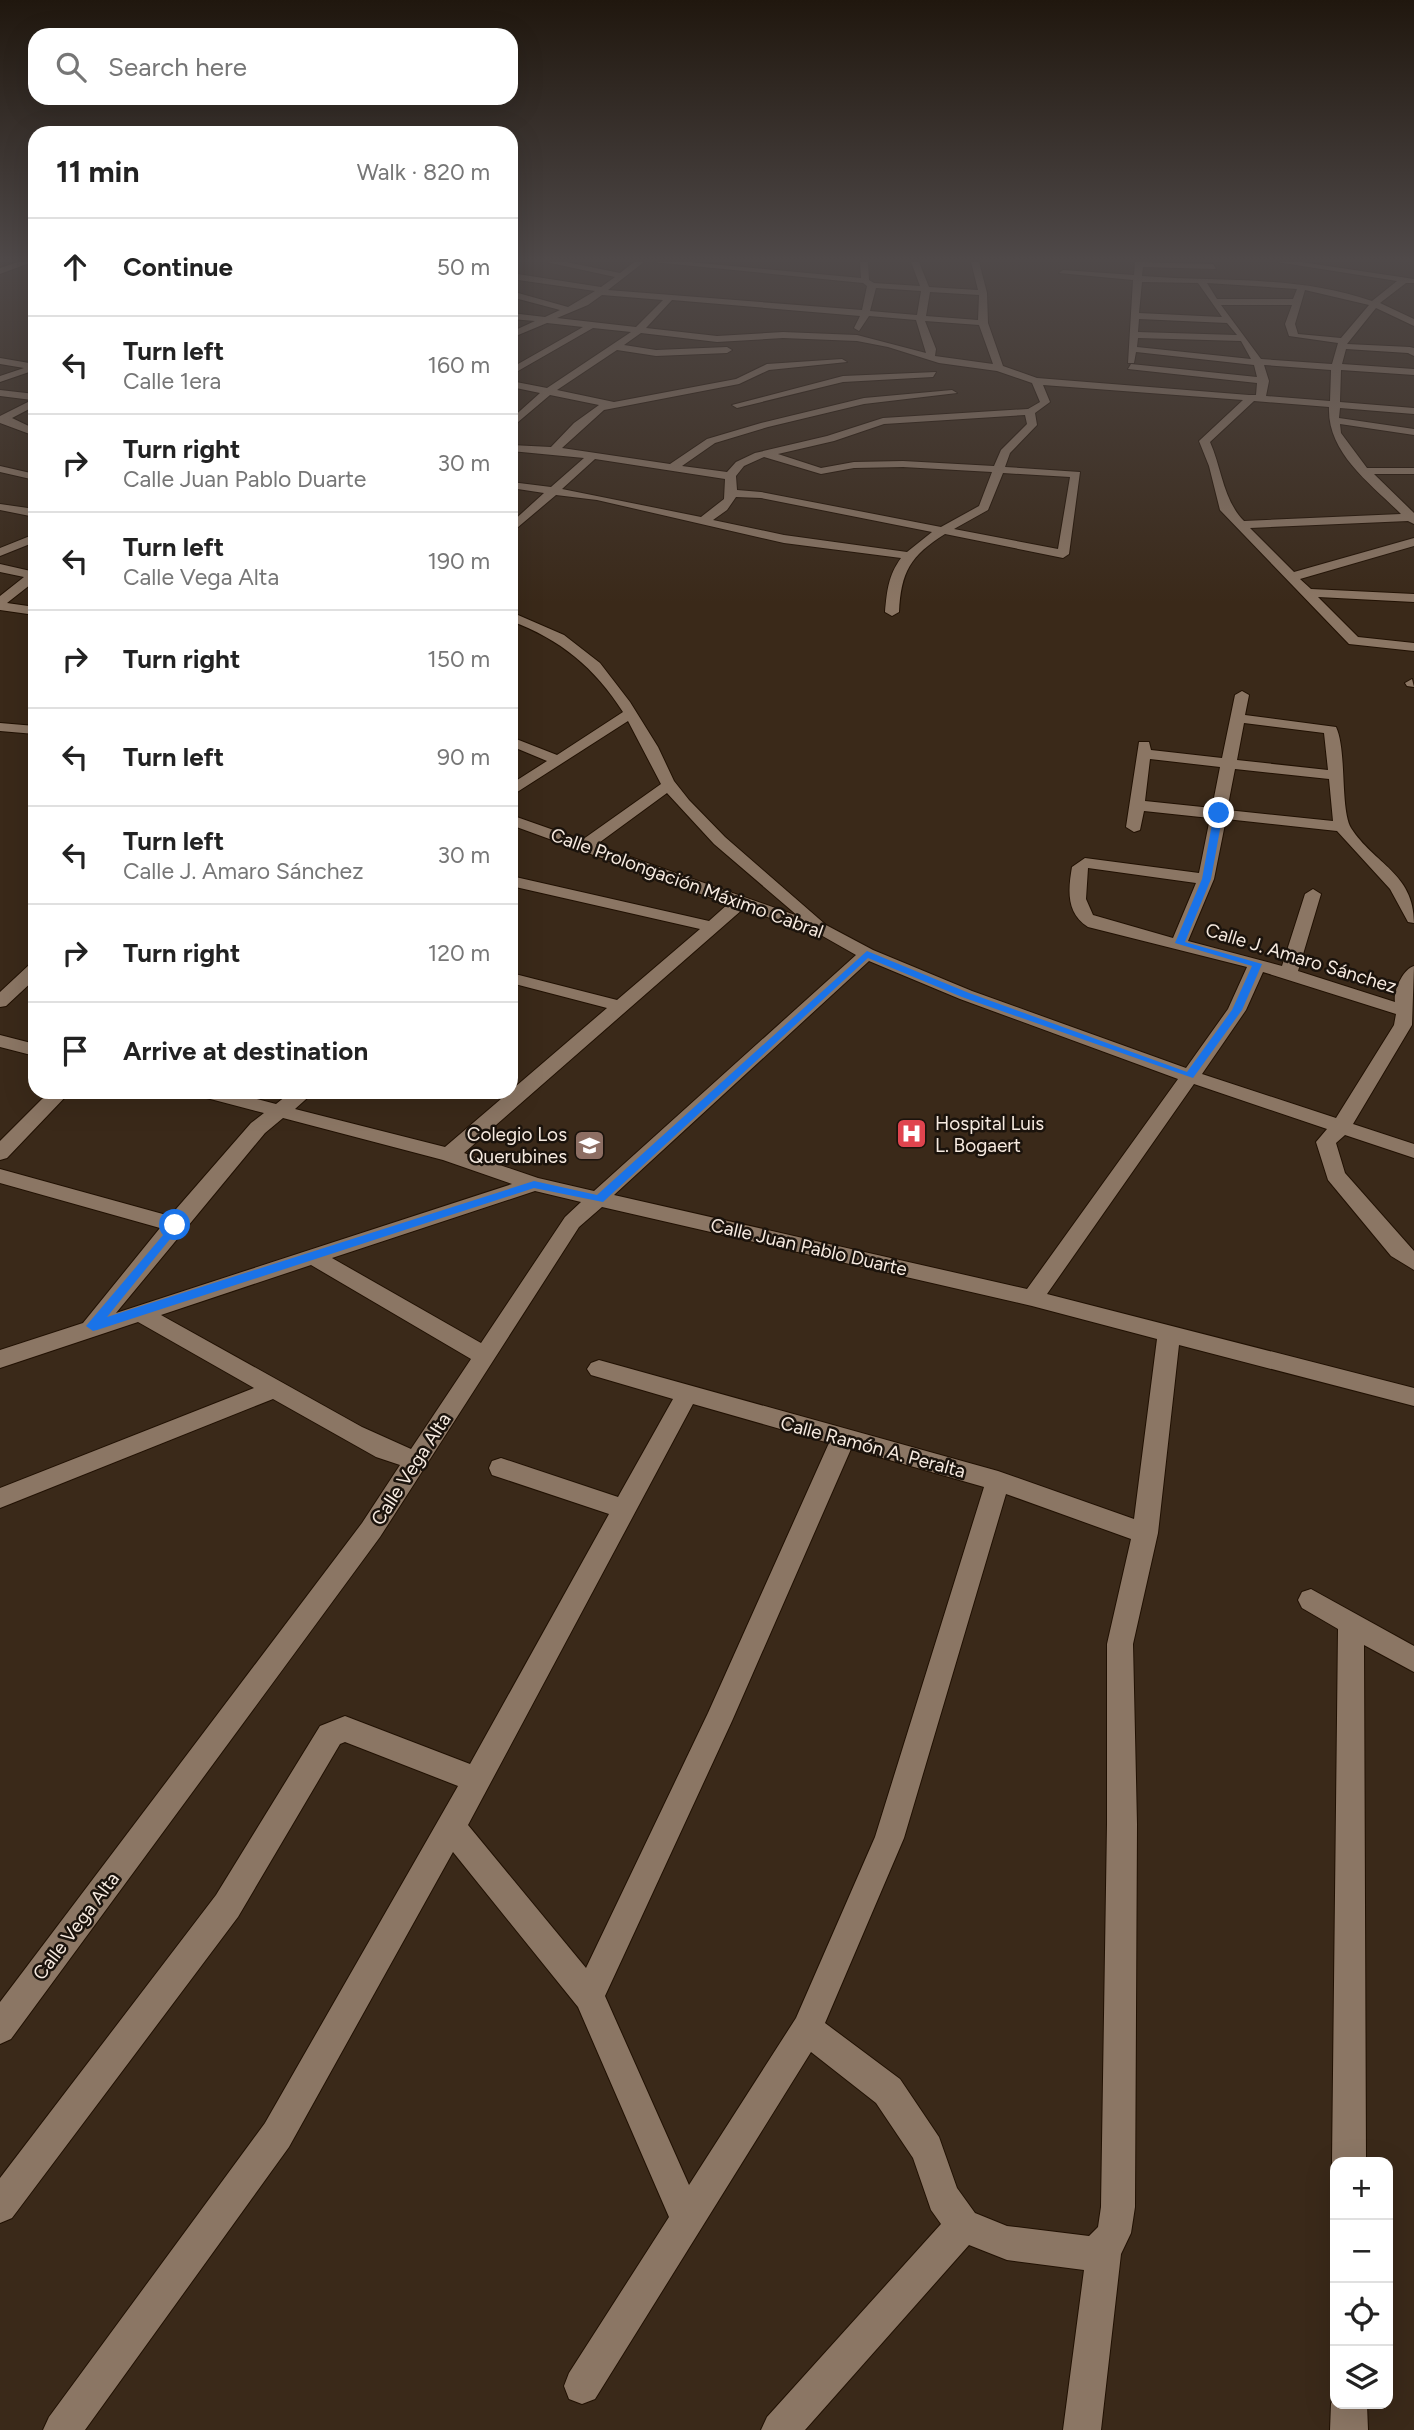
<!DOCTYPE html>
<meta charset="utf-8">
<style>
:root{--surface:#fff;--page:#f6f6f6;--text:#222;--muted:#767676;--line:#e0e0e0}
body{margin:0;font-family:Figtree,sans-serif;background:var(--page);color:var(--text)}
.controls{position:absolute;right:21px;bottom:21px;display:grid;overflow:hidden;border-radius:14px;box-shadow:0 7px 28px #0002}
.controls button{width:63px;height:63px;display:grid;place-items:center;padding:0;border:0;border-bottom:2px solid var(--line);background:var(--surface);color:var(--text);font:35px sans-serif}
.stop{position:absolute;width:21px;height:21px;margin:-16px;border:5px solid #1a73e8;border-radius:50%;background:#fff}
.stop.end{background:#1a73e8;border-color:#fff;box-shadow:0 2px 7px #0008}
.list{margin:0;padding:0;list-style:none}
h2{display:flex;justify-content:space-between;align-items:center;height:91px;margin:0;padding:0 28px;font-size:30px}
h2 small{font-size:23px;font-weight:400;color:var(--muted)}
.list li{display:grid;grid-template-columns:46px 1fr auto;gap:21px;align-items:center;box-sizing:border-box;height:98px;padding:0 28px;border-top:2px solid var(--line)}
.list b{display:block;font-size:26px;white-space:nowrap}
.list p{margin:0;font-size:23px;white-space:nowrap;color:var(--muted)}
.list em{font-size:23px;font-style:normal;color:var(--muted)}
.icon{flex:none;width:38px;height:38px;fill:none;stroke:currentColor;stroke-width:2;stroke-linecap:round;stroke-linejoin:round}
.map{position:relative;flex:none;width:1414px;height:2430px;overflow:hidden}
.search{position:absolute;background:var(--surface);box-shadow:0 7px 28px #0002;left:28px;top:28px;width:490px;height:77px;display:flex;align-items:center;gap:18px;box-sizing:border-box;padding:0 24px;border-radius:21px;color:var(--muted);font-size:26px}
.panel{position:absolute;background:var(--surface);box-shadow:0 7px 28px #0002;left:28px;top:126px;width:490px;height:973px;border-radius:21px}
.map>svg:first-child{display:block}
</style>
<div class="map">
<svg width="1414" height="2430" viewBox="0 0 1414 2430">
<rect width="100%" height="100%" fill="#3a2919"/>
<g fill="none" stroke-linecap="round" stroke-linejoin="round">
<defs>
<path id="minor" d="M18,262H32L0,274V268Z
M546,262H566L620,273L634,262H644L608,290L862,310L867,286L863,283L653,262H689L861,278L860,262H868L869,280L874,283L920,286L911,262H919L929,287L978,290L971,262H979L987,293L988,323L1003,366L1037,378L1249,395H1256L1257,383L1128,369L1131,364L1257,377L1254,365L1136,352L1134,363H1128L1133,280L1059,273L1063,270L1134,275L1135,262L1213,264L1216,269L1143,267L1142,276C1219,282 1298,275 1372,301L1397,281L1277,262H1301L1414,279V283H1406L1380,303L1414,319V326L1376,308L1347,344L1410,347L1414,348V356L1408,353L1346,349L1342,364L1414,369V375L1341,370L1340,402L1414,408V414L1340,408L1339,418L1414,429V435L1340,424L1341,433L1367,468H1414V474H1374L1414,513V524L1408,521L1250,528L1294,572L1414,538V546L1300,579L1311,589L1414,594V602L1318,597L1358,637L1414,643V651L1349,644L1220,510L1209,466L1199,441L1243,400L1043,385L1050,402L1035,413L1037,425L1010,453L1005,467L1080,472L1069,554L1063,558L945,534C910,556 901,572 899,612L892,616L885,612C887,591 888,576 901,558L784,543L597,500L556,495L511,533V523L544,493L511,488V482L551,487L584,458L511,451V445L551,447L574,423L599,405L550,395L511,428V419L540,393L511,387V381L547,388L631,332L593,328L511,375V368L583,327L547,323L511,338V332L535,321L511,319V313L545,317L560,310L511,297V291L568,307L595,291L511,279V273L601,287L615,277ZM1142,282L1198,283L1222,317L1139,313ZM1207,283L1297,289L1293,299H1217ZM876,288L921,291L917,315L870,311ZM1305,290L1369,305L1341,338L1298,334L1295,324ZM930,292L979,295L978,320L926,316ZM602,295L663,300L636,327L557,318L588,305ZM672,300L860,316L854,328L859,331L869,316L916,320L926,353L857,335L783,332L717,336L646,328ZM1221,305H1292L1285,324L1289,336L1338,343L1332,364L1261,359ZM1139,319L1227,323L1237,335L1138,332ZM925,321L979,325L993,364L935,356L936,349ZM641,333L717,342L783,338L857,341L888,347L939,363L997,371L1032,383L1040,402L1028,409L883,418L827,436L755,453L736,462L727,472L682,466L715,443L768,427L864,404L957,393L952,390L864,398L761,423L707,439L670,464L562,448L604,410L739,384L769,370L847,362L842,359L767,364L736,379L614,402L557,390L617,350L656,356L727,353L732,350L727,347L656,350L624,345ZM1138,338L1241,341L1251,359L1137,347ZM1264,365L1331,370L1330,401L1266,396L1269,381ZM1254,401L1329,407C1327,453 1371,484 1401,514L1244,521C1223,500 1222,469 1210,442ZM1025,415L1027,424L1001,450L994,466L903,461L854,462L821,468L778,454L834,441L884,424ZM764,457L821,474L854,468L903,467L992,472L979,506L941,527L761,492L737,490L736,476L744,466ZM595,459L725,479L724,499L701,517L562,489ZM1003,473L1070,477L1058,549L954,529L988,510ZM736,497L761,498L932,532L907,552L784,535L713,520L727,510Z
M0,358L35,364V370L0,382V376L24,368L0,364Z
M936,372L933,377L843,382L737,408L732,405L843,376Z
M0,390L35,394V406L12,418L35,429V436L0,423V416L32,400L0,396Z
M0,466L35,474V480L0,472Z
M0,504L35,509V517L0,510Z
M35,534V542L0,556V548Z
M0,564L35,572V581L7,603L35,607V615L0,610V596L24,577L0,572Z
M511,612L564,635L600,663L630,702L658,747L674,781L689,800L725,837L826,925L873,950L972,991L1186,1068L1228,1009L1247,967L1088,927C1066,913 1068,890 1072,867L1085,858L1199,873L1210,818L1144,811L1140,830L1134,832L1126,827L1139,742H1149L1151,750L1222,758L1235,695L1242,691L1249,695L1245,715L1336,727C1347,750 1340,809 1351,828C1374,864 1414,873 1414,923L1408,922L1390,889L1337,831L1226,819L1214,879L1188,941L1282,966L1305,894L1313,889L1321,894L1298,971L1395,1002C1393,991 1403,969 1414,966L1412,1025L1353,1124L1414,1144V1158L1345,1135L1336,1143L1345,1173L1414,1251V1270L1391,1256L1328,1180L1316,1142L1327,1129L1194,1084L1047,1294L1414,1388V1406L1179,1345L1158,1533L1133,1644L1137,1824L1135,2207L1131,2233L1121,2254L1101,2430H1063L1084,2270L1007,2260L969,2245L805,2430H761L767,2417L941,2224L931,2210L913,2158L876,2103L811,2052L595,2399L582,2404L569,2399L564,2386L569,2373L669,2217L578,2007L453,1852L289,2147L85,2430H43L49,2417L265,2123L458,1786L345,1742L340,1744L238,1917L12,2218L0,2223V2178L216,1895L320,1726L345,1716L470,1764L609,1514L492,1475L489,1468L492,1461L501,1458L618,1497L673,1399L591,1375L587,1369L591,1363L599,1360L998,1471L1134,1519L1157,1339L1032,1306L602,1207L579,1227L380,1537L11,2039L0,2044V2002L362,1523L400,1465L376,1457L273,1399L0,1508V1488L254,1388L138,1322L0,1368V1350L83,1323L160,1228L0,1183V1169L170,1216L251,1123L264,1113L199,1096L196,1092H230L276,1104L291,1092H314L295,1109L445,1147L607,1008L511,983V973L617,1000L700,929L511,886V876L709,921L728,904L511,825V815L582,840L661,784L628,721L511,796V784L547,761L511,746V737L557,755L623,712C595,668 560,639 511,621ZM1244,723L1324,733L1328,770L1237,760ZM1150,759L1220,767L1212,808L1145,801ZM1235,769L1329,779L1333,821L1227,810ZM667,793L714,844L798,916L596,845ZM1088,868L1196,883L1173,938L1093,915L1086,899ZM743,909L819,934L856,955L594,1191L538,1178L464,1153ZM869,961L960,999L1178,1079L1027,1289L614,1195ZM1263,972L1396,1014L1394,1025L1336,1118L1202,1074L1246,1010ZM283,1118L443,1160L512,1184L116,1313L265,1133ZM535,1191L581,1202L565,1217L481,1343L332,1258ZM311,1265L471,1359L411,1449L362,1427L161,1315ZM693,1404L829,1443L708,1713L586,1968L468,1825ZM851,1449L984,1487L875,1837L796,2018L689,2185L605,1996L732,1721ZM1006,1494L1131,1539L1107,1644V1824L1101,2207L1098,2227L1089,2236L1007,2226L975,2213L957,2188L939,2137L900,2079L825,2023L904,1838Z
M1412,679L1414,687L1407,686L1405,683Z
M0,723L35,726V734L0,731Z
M35,964V979L6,1006L0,1007V992L29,965Z
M0,1035L35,1044V1056L0,1047Z
M49,1092H70L7,1158L0,1160V1141Z
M1311,1589L1414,1646V1672L1364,1645L1366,2162H1335V2169L1332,2162L1338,1629L1302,1608L1298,1600L1302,1592Z
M1335,2393V2404H1367L1368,2430H1330L1331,2404Z"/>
</defs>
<!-- minor casing -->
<use href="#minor" stroke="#211103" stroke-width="2"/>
<!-- minor -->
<use href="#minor" fill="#8b7664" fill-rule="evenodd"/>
</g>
<!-- sky -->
<linearGradient id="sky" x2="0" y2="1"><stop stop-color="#20170e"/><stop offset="0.43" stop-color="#4f4949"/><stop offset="1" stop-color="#4f4949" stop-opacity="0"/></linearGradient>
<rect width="1414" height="603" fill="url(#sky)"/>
<!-- route -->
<path fill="#1a73e8" d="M1219,811L1223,813L1211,879L1185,942L1262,964L1242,1010L1193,1078L962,997L868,958L603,1202L534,1188L97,1330L93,1331L86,1326L175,1221L179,1222V1228L107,1317L534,1181L597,1195L867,951L969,993L1187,1072L1232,1010L1252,966L1175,943L1202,879L1214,813Z"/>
<!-- icons -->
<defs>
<symbol id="hospital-square" viewBox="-11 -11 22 22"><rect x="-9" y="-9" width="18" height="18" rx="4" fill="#e0444e" stroke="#1b130c"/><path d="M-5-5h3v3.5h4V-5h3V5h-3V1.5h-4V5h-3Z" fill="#fff"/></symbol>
<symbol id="school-square" viewBox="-11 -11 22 22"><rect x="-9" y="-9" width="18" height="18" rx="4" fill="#8d6e63" stroke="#1b130c"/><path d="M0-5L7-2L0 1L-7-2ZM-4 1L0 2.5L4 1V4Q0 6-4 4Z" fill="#fff"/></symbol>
</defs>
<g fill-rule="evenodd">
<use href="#hospital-square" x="894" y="1116" width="35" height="35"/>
<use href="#school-square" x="572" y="1128" width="35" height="35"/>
</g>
<g text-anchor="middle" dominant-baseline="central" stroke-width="5" stroke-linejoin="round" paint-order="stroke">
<!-- street labels -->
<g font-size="19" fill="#f6eae0" stroke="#1b130c">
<text transform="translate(687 883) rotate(20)">Calle Prolongación Máximo Cabral</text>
<text transform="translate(1301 958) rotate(17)">Calle J. Amaro Sánchez</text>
<text transform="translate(809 1247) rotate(13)">Calle Juan Pablo Duarte</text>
<text transform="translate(873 1447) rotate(15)">Calle Ramón A. Peralta</text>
<text transform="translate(411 1469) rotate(-57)">Calle Vega Alta</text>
<text transform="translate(76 1926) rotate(-53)">Calle Vega Alta</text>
</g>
<!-- poi labels -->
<g font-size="19" fill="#f6eae0" stroke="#1b130c" text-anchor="start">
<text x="935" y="1123">Hospital Luis<tspan x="935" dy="22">L. Bogaert</tspan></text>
<text x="567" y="1134" text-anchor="end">Colegio Los<tspan x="567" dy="22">Querubines</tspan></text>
</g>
</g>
</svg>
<div class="controls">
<button>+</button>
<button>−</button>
<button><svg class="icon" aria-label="locate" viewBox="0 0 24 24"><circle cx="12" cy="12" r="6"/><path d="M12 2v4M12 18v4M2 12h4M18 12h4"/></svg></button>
<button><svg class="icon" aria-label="layers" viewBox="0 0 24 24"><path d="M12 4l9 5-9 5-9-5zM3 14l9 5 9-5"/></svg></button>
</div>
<div class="stop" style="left:175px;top:1225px"></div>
<div class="stop end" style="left:1219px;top:813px"></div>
<div class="search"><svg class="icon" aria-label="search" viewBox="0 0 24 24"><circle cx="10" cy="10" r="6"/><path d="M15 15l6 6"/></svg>Search here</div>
<section class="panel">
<h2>11 min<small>Walk · 820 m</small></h2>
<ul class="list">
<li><svg class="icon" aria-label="ahead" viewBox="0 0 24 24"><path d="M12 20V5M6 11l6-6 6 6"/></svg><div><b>Continue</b></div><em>50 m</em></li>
<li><svg class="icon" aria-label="left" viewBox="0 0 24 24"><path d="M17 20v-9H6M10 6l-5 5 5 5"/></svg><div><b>Turn left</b><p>Calle 1era</p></div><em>160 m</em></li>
<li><svg class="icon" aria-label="right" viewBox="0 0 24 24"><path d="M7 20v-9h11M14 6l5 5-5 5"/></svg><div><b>Turn right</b><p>Calle Juan Pablo Duarte</p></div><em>30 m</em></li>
<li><svg class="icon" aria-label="left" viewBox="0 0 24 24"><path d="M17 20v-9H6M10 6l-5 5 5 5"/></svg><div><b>Turn left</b><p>Calle Vega Alta</p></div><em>190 m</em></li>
<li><svg class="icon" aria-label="right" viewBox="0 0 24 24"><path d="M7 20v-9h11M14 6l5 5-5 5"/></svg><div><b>Turn right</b></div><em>150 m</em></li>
<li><svg class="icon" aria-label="left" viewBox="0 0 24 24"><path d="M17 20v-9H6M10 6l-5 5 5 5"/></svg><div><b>Turn left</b></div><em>90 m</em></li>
<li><svg class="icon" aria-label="left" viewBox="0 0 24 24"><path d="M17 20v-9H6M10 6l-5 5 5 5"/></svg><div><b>Turn left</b><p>Calle J. Amaro Sánchez</p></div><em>30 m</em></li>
<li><svg class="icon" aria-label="right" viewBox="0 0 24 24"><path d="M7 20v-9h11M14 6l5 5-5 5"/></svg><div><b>Turn right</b></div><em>120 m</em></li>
<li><svg class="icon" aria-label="arrive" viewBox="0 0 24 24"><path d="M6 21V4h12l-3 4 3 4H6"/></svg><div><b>Arrive at destination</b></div></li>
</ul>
</section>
</div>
